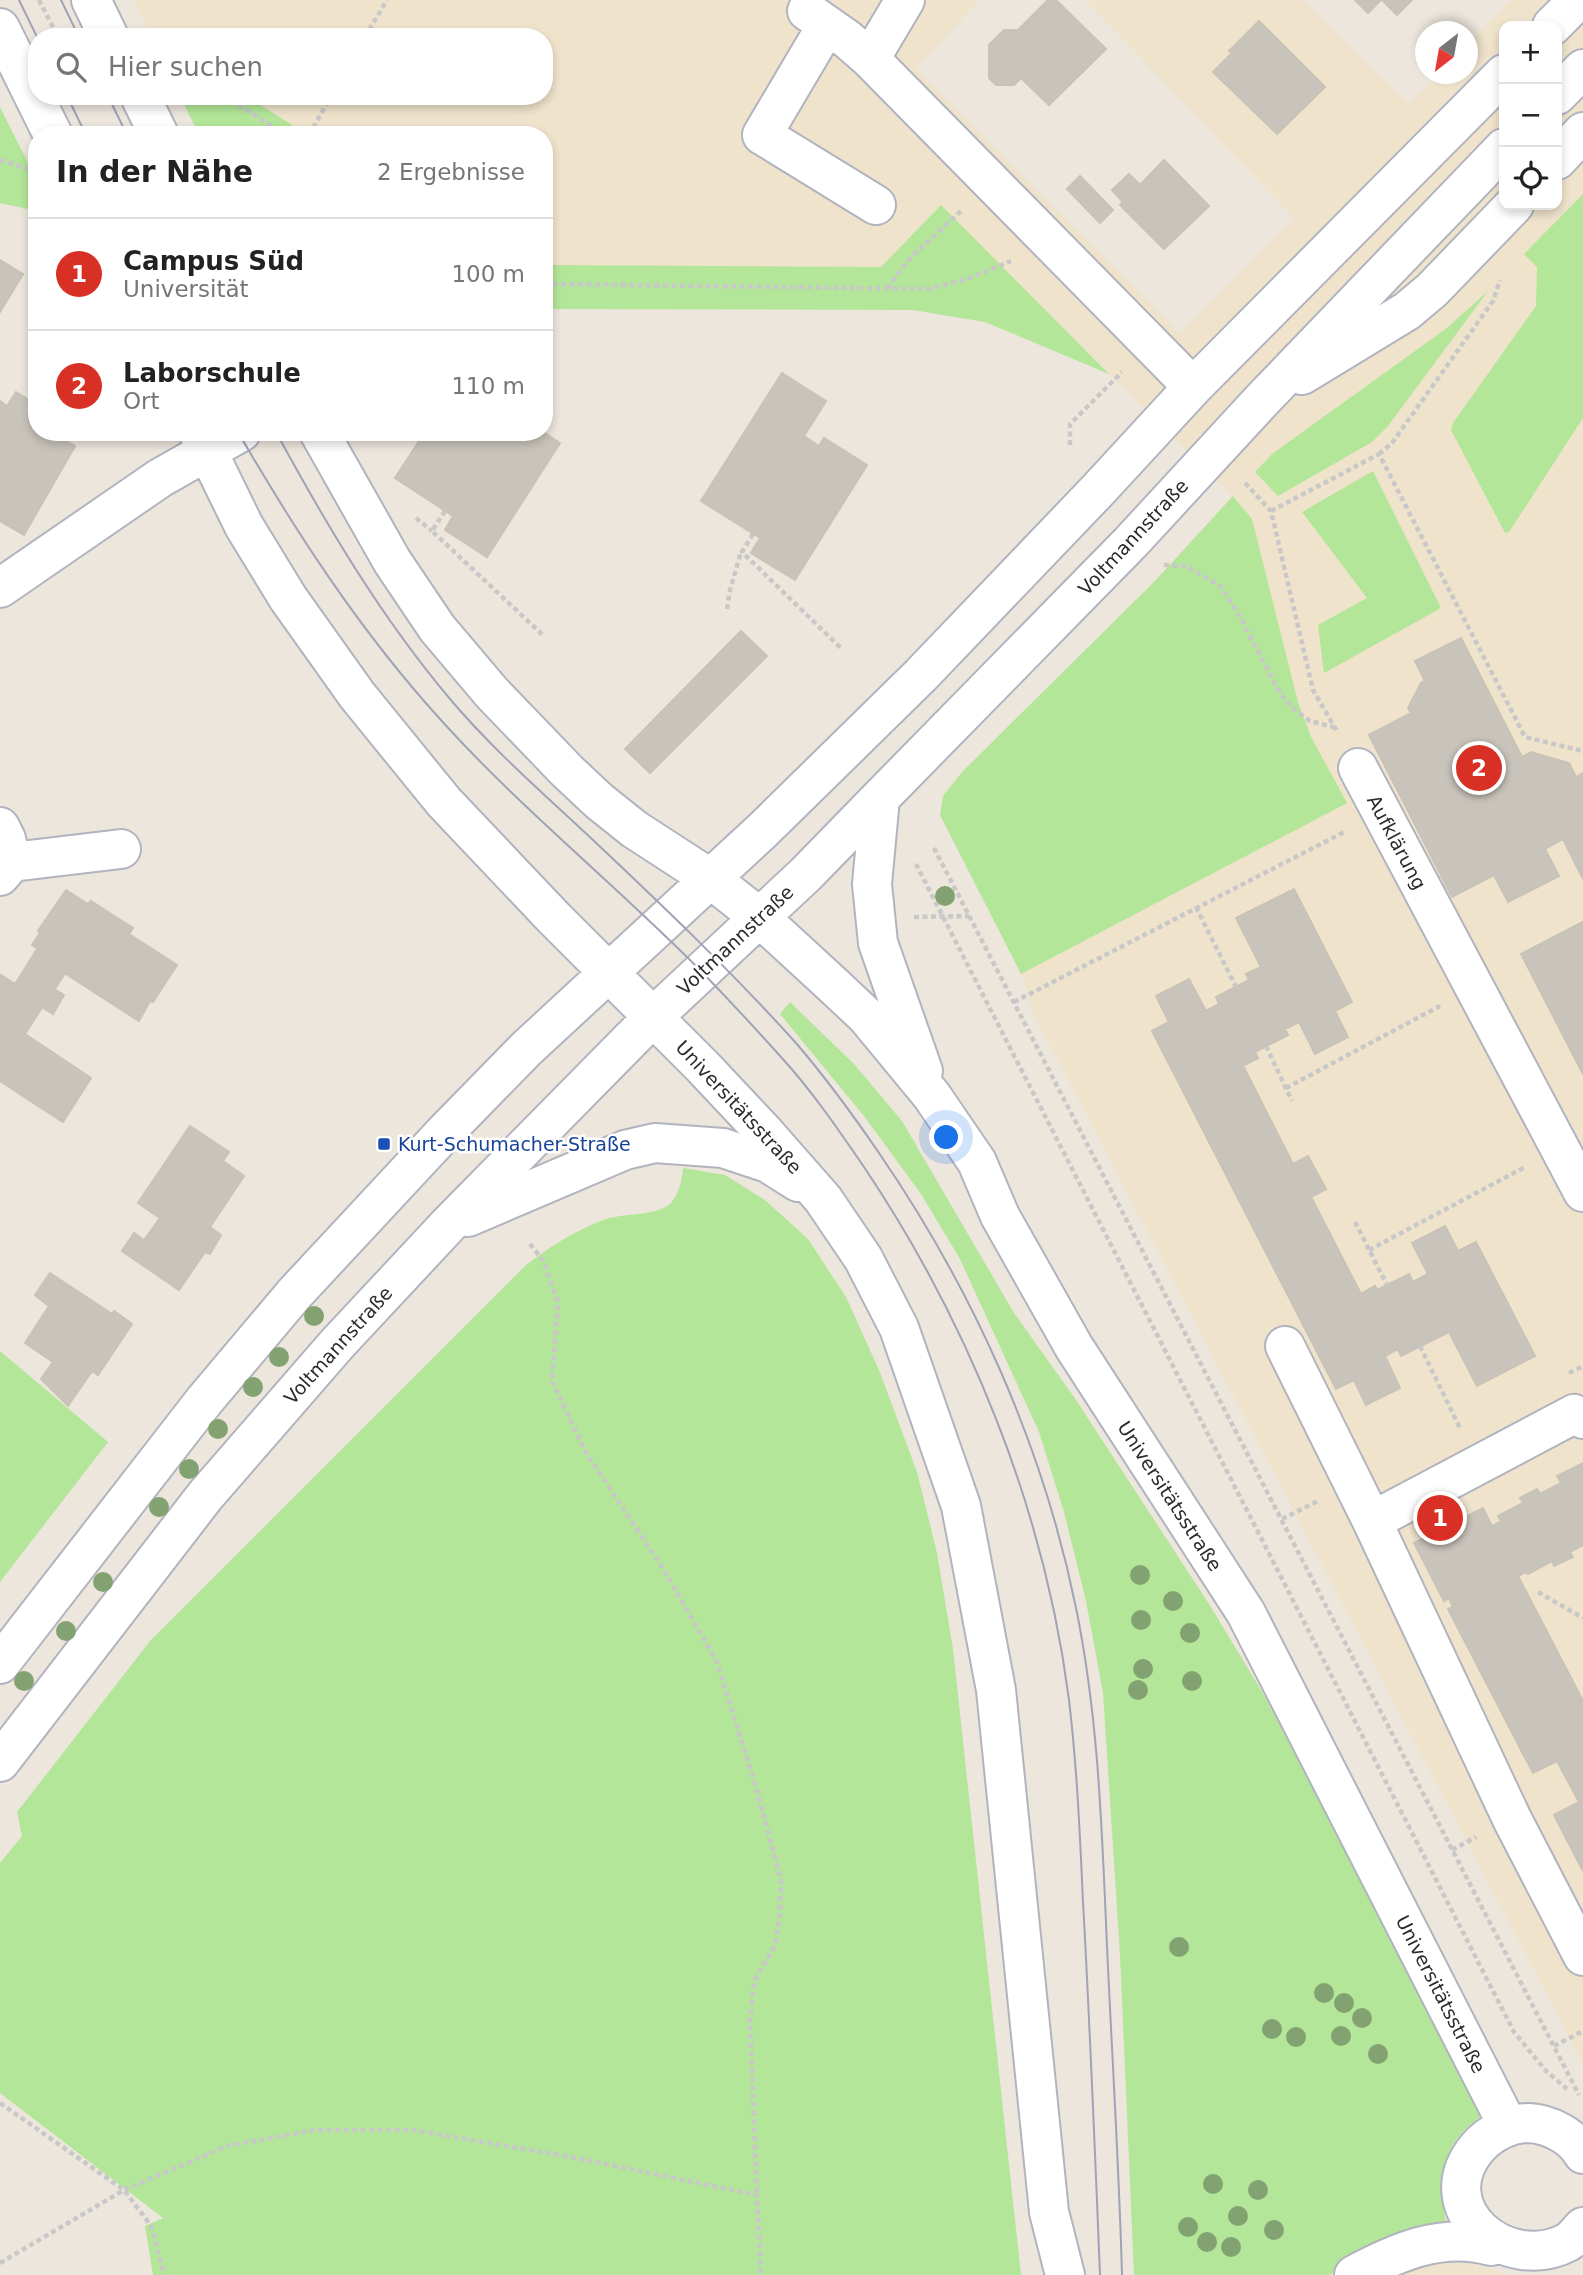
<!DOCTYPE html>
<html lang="de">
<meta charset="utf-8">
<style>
:root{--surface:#fff;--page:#f2f2f2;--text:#222;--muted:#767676;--line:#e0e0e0;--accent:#d93025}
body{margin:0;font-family:"DejaVu Sans",sans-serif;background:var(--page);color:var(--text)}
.controls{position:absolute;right:21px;top:21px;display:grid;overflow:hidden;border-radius:14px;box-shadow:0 4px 10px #0003}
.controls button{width:63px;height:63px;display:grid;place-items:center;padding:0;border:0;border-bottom:2px solid var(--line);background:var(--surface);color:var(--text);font:35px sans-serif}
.compass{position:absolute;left:1415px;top:21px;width:63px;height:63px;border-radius:50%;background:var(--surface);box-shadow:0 4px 10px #0003;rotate:211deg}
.you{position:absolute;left:947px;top:1138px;width:24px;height:24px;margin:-18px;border:5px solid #fff;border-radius:50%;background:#1a73e8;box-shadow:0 0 0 10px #1a73e833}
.badge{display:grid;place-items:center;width:46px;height:46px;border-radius:50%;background:var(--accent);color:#fff;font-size:23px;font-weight:700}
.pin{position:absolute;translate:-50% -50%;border:4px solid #fff;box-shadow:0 2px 7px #0006}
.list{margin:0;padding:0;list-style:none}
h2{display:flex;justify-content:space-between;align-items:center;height:91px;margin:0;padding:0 28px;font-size:30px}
h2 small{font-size:23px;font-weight:400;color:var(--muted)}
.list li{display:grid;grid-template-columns:46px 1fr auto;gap:21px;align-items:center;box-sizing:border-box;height:112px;padding:0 28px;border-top:2px solid var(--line)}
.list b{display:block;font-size:26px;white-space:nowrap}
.list p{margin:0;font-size:23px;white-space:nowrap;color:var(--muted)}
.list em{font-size:23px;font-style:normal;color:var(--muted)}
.icon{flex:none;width:38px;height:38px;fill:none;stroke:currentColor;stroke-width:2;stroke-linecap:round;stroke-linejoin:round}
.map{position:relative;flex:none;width:1583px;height:2275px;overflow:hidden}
.search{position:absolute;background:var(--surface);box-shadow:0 4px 10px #0003;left:28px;top:28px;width:525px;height:77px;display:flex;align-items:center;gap:18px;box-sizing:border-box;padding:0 24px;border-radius:28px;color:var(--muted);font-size:26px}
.panel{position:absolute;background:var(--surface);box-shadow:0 4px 10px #0003;left:28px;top:126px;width:525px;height:315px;border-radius:28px}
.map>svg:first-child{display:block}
</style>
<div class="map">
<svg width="1583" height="2275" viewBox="0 0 1583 2275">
<rect width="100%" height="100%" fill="#ede6dd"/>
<!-- education -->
<path fill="#efe3cc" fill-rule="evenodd" d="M133,0H980L916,69L1180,334L1294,218L1085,0H1303L1409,104L1439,74H1468V44L1511,0H1583V2064L1032,1011L1021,974L940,815L943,796L951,783L1155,581L1232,496L941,206L881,267L544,265V135H308L246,96H544V37H151ZM1504,26H1557V205H1504Z
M1456,2261L1496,2270L1507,2275H1396L1418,2264Z"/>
<!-- green -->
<path fill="#b3e698" d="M180,96H246L308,135H199Z
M0,107L37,181V211L0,203Z
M1583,194V418L1509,532L1505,533L1451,430L1453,423L1536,306L1537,267L1524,254Z
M941,205L1109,374L985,322L913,310L544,309V265L881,267Z
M1488,291L1388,426L1372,442L1278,496L1255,472L1272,454L1447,328Z
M1373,471L1441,608L1324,673L1318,625L1367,598L1302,512Z
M1233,496L1252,519L1298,702L1311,737L1347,803L1021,974L940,815L943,796L963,771L1155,581Z
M790,1002L854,1064L902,1121L1014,1313L1074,1397L1209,1604L1264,1695L1392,1939L1490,2110C1439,2143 1437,2173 1447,2229L1371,2252L1329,2275H1134L1120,1955L1103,1693L1086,1601L1064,1512L1039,1432L960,1259L921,1194L864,1116L780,1014Z
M683,1168L725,1175L765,1200L808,1239L846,1297L879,1370L917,1472L937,1553L953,1649L1021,2275H153L145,2226L163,2218L0,2093V1863L22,1836L17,1812L150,1641L525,1266C550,1246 576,1230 606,1219C624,1213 656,1216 670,1204C679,1195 682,1180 683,1168Z
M0,1351L108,1442L0,1582Z"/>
<!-- building -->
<path fill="#c9c4bb" stroke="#c9c2b6" stroke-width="2" d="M1048,0H1056L1106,49L1049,105L1021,78L1014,85H996L989,78V45L1004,30H1018Z
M1355,0H1381L1368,13Z
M1382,0H1412L1397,15Z
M1259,21L1325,87L1277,134L1213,72L1232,53L1229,51Z
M1164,160L1209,206L1164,249L1120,205L1123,202L1112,190L1129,174L1140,185Z
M1080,176L1113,210L1100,223L1067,189Z
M0,260L23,274L0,312Z
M782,373L826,401L804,436L819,446L824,438L867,465L795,580L751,553L760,538L701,501Z
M16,392L37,405V432H51L75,446L24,535L0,521V401L7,406Z
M425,432H543L560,443L487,557L445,530L453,516L395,478Z
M741,631L767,656L650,773L625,749Z
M1461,638L1522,757L1531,752L1569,763L1576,777L1583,773V879L1563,839L1545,849L1559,876L1508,902L1494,875L1452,897L1369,735L1411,713L1408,708L1421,683L1425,681L1415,661Z
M1294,889L1352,1002L1335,1011L1348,1037L1315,1054L1299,1022L1285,1029L1288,1035L1255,1052L1258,1058L1243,1066L1227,1034L1242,1027L1224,993L1249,980L1246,974L1261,967L1236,918Z
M66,890L88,904L91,901L133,928L129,934L177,965L153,1002L150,1001L139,1021L60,970L62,965L32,945L40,933L38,931Z
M1583,922V1074L1521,954Z
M37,949L62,965L60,970L65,973L55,989L24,970Z
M24,970L64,995L53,1014L42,1007L45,1003L15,984Z
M1,975L45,1003L25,1034L91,1078L63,1122L0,1081Z
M1189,979L1206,1011L1219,1004L1216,997L1224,993L1242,1027L1227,1034L1293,1164L1308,1156L1326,1189L1311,1197L1361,1294L1377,1326L1392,1318L1409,1352L1401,1356L1398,1349L1385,1356L1400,1388L1366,1405L1354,1380L1336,1389L1152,1031L1169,1022L1156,996Z
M190,1126L229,1152L223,1161L244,1176L210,1227L221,1235L210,1254L205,1252L179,1290L122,1251L134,1233L144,1240L160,1218L138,1203Z
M1445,1226L1458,1251L1476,1242L1535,1356L1477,1386L1449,1332L1409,1352L1392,1318L1377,1326L1361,1294L1375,1286L1377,1290L1409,1274L1413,1282L1428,1274L1412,1243Z
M50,1273L112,1314L114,1311L132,1324L98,1375L92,1371L68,1406L41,1379L53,1362L25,1343L49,1306L35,1295Z
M1583,1463V1545L1570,1552L1573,1557L1554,1566L1552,1561L1528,1574L1526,1572L1518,1576L1583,1701V1871L1554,1815L1579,1802L1557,1761L1533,1773L1448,1609L1453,1607L1449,1598L1444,1601L1414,1543L1483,1508L1492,1526L1501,1521L1498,1516L1523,1503L1520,1498L1537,1489L1540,1494L1561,1483L1557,1476Z"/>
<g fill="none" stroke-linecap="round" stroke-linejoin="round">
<defs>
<path id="minor" d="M91,0L109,37
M807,11L847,39L870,59L1193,387
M827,25L762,135L876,205
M1552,26L1578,0
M0,28L53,135
M870,59L905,0
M1557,95L1583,69
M140,96L159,135
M1557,160L1583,132
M1302,375L1407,311L1432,290L1514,205
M198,432L244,526L288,598L357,695L444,802L554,918L703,1067L765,1133L823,1199L863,1258L899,1328L961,1506L996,1690L1049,2212L1065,2275
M319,432L392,561L437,628L492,693L567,771L599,801L634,829L711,879L759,917L833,985L866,1016L932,1096L977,1162L1000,1216L1074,1347L1246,1613L1508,2126
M0,588L160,478L241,432
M1358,768L1583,1192
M880,798L872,884L878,943L923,1071
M0,827L6,839L12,862L0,876
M12,862L121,849
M468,1217L625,1150L655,1143L723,1148L768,1163L798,1182
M1285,1346L1372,1521
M1583,1419L1574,1414L1372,1521L1512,1819L1583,1956
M0,1664L204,1401L295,1293L443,1134L526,1049L763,830L921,675L1099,489L1193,387L1504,74
M0,1762L205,1496L337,1344L449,1224L653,1017L806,874L880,798L1131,542L1262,400L1504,148
M1583,2154C1573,2136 1549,2124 1529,2123C1509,2123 1490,2133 1477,2148C1427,2208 1506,2275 1568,2242C1574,2238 1578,2232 1583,2227
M1354,2275C1397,2252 1442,2232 1491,2246"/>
</defs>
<!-- minor casing -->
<use href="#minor" stroke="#b1b4bf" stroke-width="42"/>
<!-- path -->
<path stroke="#c8c8c8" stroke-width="4.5" stroke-dasharray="5 3.5" stroke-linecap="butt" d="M39,0L58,37
M365,37L387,0
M224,96L286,135
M309,135L331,96
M0,160L29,169
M544,284L929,289L970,278L1011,261
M887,288L911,257L962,210
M1070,445V424L1122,372
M1379,454L1392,443L1493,301L1500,280
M1245,483L1271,511L1313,690L1338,733
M445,511L432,531L545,637
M1271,511L1379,454L1525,737L1583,751
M416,518L432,531
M753,534L742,552L843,650
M1164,565L1186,566L1220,586L1237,611L1277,688L1291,707L1310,721L1333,727
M727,609L730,590L741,552
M934,848L1579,2095
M916,864L1514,2032L1546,2071L1567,2089
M1196,907L1236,987
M914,917L969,916
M1014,1002L1346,831
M1266,1046L1292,1101
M1286,1088L1440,1006
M1355,1222L1387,1285
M530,1244L543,1260L558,1303L552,1381L585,1451L664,1570L717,1662L758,1794L781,1881L780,1912L775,1946L754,1981L750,2022L757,2195
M1369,1250L1525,1167
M1420,1346L1460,1428
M1569,1373L1583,1366
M1282,1519L1318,1501
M1538,1592L1583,1618
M1452,1850L1476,1837
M1554,2046L1583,2031
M0,2103L124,2190L152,2227L164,2275
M0,2263L124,2190L227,2146L315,2130H413L571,2157L757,2195L761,2275"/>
<!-- minor -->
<use href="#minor" stroke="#fff" stroke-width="38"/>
<!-- tram -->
<path stroke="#9fa3b6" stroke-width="2" d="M19,0L37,37
M61,0L79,37
M67,96L86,135
M108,96L127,135
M238,432C297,534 361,632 440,719C521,809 616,885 701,971C728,999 755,1028 781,1057C812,1091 838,1129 864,1167C970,1325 1045,1511 1069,1700C1077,1767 1080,1835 1083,1902C1090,2026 1095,2151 1100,2275
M276,432C327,526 381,617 450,699C493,750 545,795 593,840C663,906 732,972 796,1043C826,1078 853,1115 879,1153C973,1290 1043,1445 1076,1608C1099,1720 1102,1833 1107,1946C1112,2056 1119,2165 1122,2275"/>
</g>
<!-- trees -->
<g fill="#82a271">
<circle cx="945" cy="896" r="10"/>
<circle cx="314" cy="1316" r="10"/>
<circle cx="279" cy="1357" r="10"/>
<circle cx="253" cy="1387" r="10"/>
<circle cx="218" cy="1429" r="10"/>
<circle cx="189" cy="1469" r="10"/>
<circle cx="159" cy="1507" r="10"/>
<circle cx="1140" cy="1575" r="10"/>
<circle cx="103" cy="1582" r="10"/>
<circle cx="1173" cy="1601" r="10"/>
<circle cx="1141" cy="1620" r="10"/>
<circle cx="66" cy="1631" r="10"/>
<circle cx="1190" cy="1633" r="10"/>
<circle cx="1143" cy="1669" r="10"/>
<circle cx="24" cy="1681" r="10"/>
<circle cx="1192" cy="1681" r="10"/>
<circle cx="1138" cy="1690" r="10"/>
<circle cx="1179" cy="1947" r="10"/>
<circle cx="1324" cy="1993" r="10"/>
<circle cx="1344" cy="2003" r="10"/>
<circle cx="1362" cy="2018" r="10"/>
<circle cx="1272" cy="2029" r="10"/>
<circle cx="1341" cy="2036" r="10"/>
<circle cx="1296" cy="2037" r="10"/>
<circle cx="1378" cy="2054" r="10"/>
<circle cx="1213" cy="2184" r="10"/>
<circle cx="1258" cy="2190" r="10"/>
<circle cx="1238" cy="2216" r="10"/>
<circle cx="1188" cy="2227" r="10"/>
<circle cx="1274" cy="2230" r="10"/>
<circle cx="1207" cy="2242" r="10"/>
<circle cx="1231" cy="2247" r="10"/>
</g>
<!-- markers -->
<rect fill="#1a4fb4" stroke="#fff" stroke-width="2.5" x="377" y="1137" width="14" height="14" rx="3.5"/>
<g text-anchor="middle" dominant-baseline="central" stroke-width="5" stroke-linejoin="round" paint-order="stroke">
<!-- street labels -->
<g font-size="19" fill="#2b2b2b" stroke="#fff">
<text transform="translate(1133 537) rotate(-47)">Voltmannstraße</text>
<text transform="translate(1397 842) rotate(62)">Aufklärung</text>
<text transform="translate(735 940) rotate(-43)">Voltmannstraße</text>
<text transform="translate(739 1107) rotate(47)">Universitätsstraße</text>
<text transform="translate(338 1345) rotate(-48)">Voltmannstraße</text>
<text transform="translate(1170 1496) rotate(57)">Universitätsstraße</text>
<text transform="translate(1441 1994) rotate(63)">Universitätsstraße</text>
</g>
<!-- transit labels -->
<g font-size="19" fill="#164399" stroke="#fff" text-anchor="start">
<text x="398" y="1144">Kurt-Schumacher-Straße</text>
</g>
</g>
</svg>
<div class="controls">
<button>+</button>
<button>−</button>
<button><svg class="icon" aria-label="locate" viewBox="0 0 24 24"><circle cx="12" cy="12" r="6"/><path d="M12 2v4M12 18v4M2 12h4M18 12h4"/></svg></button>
</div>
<svg class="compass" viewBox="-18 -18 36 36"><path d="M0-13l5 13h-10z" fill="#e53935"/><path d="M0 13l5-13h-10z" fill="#767676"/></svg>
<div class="you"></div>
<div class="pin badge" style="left:1440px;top:1518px">1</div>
<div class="pin badge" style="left:1479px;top:768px">2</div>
<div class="search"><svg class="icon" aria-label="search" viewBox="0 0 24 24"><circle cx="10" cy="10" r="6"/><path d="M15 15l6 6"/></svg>Hier suchen</div>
<section class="panel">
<h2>In der Nähe<small>2 Ergebnisse</small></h2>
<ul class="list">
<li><span class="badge">1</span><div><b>Campus Süd</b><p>Universität</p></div><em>100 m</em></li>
<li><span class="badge">2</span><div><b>Laborschule</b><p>Ort</p></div><em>110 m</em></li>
</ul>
</section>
</div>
